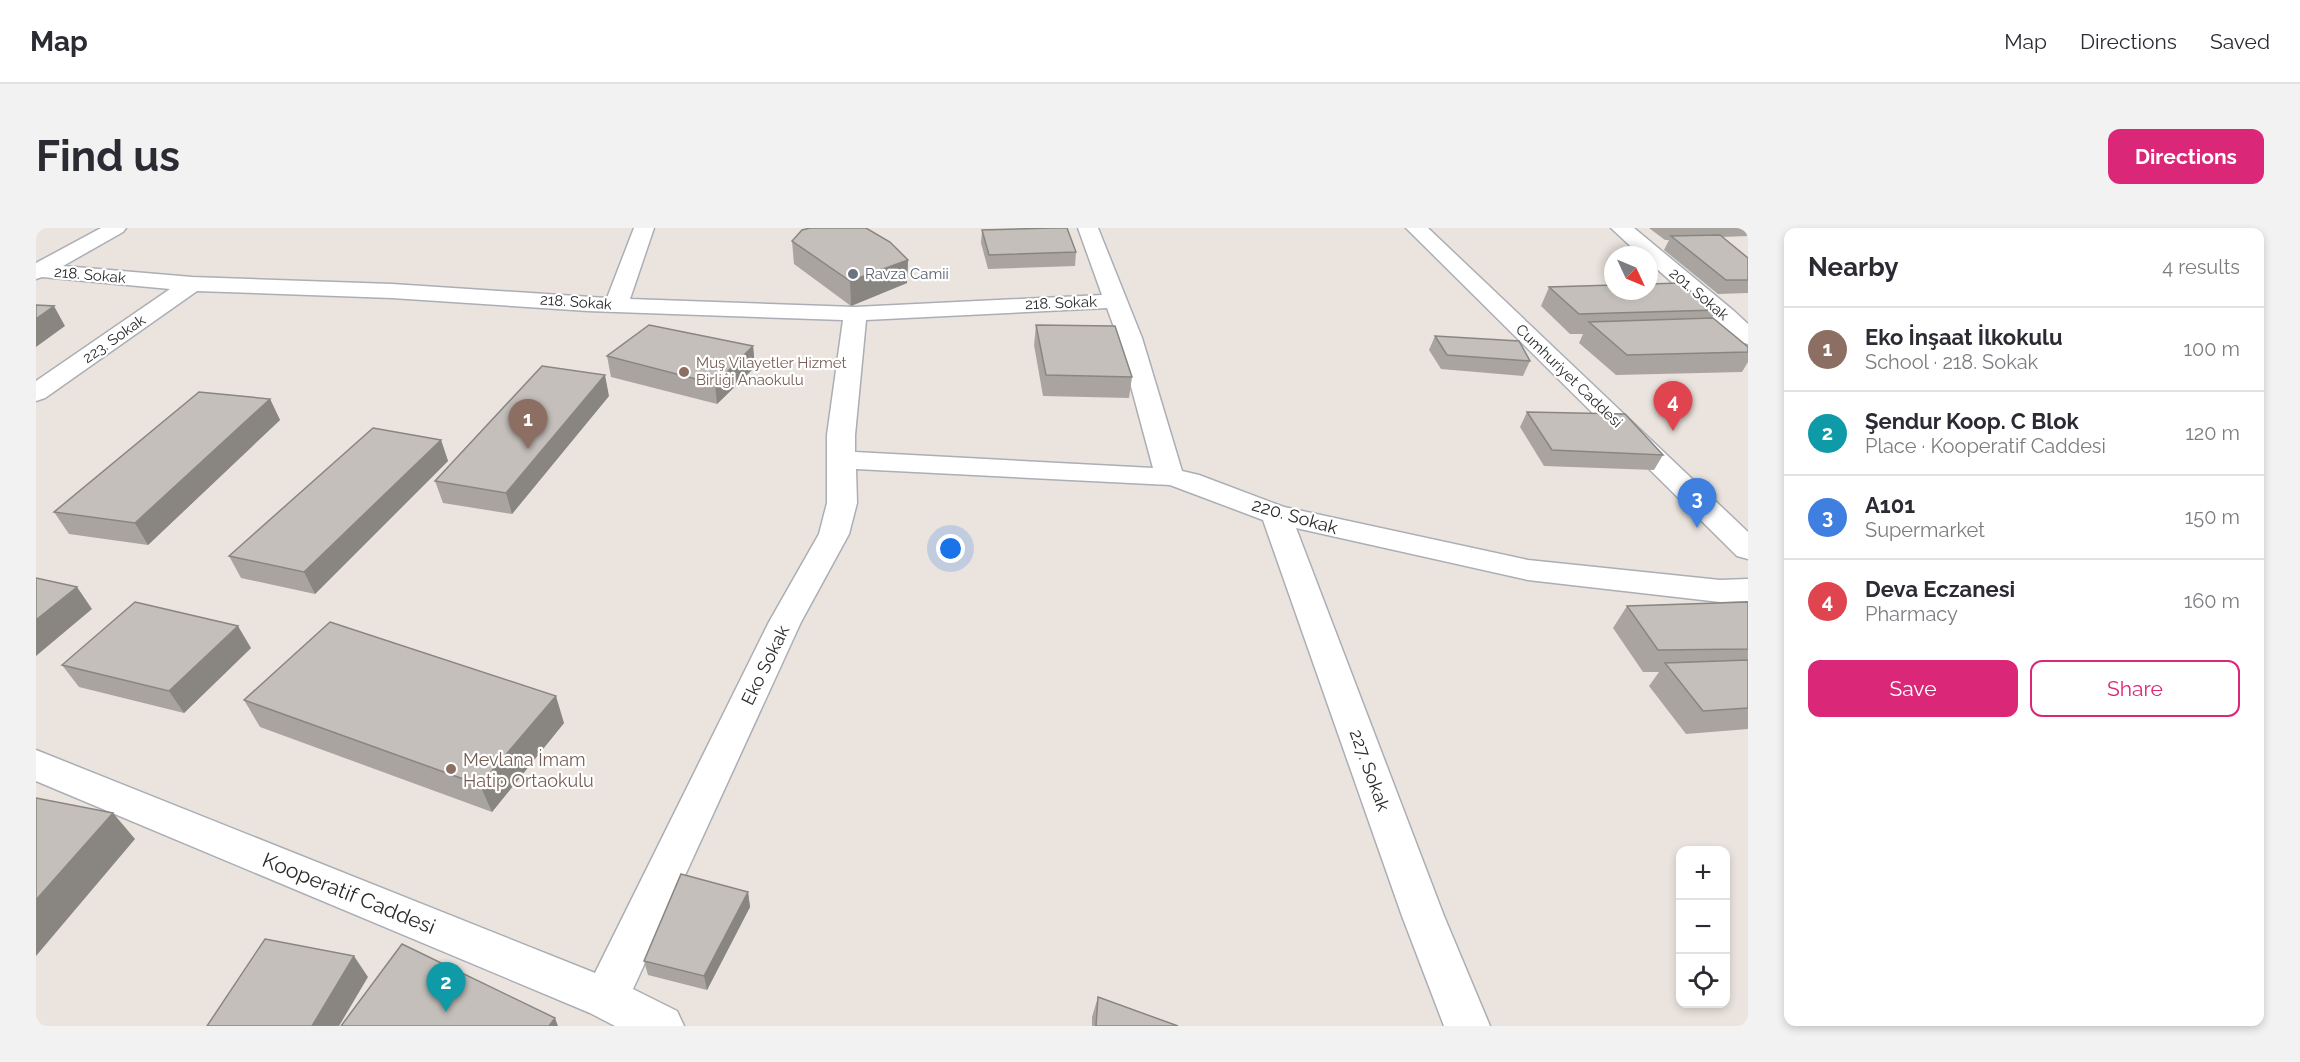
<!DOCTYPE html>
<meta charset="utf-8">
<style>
:root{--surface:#fff;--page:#f2f2f3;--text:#2b2b33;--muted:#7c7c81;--line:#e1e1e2;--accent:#db2777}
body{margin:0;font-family:Raleway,sans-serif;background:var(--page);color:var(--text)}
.controls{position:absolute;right:18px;bottom:18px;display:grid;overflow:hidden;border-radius:12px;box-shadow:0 3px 9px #0003}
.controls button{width:54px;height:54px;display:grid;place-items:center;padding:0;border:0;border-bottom:2px solid var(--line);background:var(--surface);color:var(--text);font:30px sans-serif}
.compass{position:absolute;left:1568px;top:18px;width:54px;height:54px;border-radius:50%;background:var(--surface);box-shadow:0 3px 9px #0003;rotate:134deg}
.you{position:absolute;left:915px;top:321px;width:21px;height:21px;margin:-15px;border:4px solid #fff;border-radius:50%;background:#1a73e8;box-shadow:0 0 0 9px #1a73e833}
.badge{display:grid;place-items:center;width:39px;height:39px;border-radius:50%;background:var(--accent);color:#fff;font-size:20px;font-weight:700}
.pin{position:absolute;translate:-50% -50px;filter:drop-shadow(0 2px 3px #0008)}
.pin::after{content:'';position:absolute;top:32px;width:21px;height:18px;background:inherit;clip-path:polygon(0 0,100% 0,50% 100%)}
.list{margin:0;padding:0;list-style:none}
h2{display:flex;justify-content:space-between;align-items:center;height:78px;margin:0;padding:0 24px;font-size:26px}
h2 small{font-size:20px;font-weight:400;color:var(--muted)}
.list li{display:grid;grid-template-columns:39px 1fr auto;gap:18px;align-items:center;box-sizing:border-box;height:84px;padding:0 24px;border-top:2px solid var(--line)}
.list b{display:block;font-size:22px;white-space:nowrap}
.list p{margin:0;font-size:20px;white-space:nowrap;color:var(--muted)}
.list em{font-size:20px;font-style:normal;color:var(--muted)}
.actions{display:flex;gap:12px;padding:18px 24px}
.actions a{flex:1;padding:14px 0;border:2px solid var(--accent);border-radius:12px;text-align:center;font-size:21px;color:var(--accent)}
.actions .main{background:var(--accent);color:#fff}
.icon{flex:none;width:33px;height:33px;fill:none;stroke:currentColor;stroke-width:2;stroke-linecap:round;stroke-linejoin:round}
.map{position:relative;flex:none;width:1712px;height:798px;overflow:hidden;border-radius:12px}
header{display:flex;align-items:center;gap:36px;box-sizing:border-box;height:84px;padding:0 30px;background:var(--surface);border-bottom:2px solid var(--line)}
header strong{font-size:28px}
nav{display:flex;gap:33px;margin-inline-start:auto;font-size:21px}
.intro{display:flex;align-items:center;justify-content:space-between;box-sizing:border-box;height:144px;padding:0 36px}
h1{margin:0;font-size:42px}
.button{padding:15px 27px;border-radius:12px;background:var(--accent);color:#fff;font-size:21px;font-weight:700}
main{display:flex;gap:36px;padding:0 36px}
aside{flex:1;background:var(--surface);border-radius:12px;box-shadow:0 3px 9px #0003}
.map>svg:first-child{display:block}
</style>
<header>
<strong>Map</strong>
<nav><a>Map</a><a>Directions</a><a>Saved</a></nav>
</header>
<div class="intro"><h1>Find us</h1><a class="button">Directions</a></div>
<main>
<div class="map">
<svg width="1712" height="798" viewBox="0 0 1712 798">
<rect width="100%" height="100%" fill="#ebe4de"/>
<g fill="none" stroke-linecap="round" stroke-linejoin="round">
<defs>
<path id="minor" d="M65,0H90L87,4L27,38L156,49L356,56L571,70L598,0H618L594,71L819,79L1066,67L1042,0H1062L1106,110L1146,243L1163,247L1248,279L1492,332L1684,352L1712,351V373L1684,374L1492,352L1260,300L1408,688L1454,798H1408L1366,688L1227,292L1134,257L820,241L821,275L813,306L765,394L597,761L641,783L648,798H579L554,785L0,553V522L559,745L733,394L783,306L791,275V207L807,92L552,83L356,70L161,63L9,170L0,173V153L134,61L6,49L0,51V35ZM1071,80L1082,110L1117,240L819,224V207L830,92Z
M1575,0H1598L1698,83L1712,96V116L1704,114L1613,34V27H1604Z"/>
<path id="tertiary" d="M1370,0H1392L1712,304V331L1701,328Z"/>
</defs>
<!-- minor casing -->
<use href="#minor" stroke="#abaeb5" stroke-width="3"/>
<!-- tertiary casing -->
<use href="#tertiary" stroke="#abaeb5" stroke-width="3"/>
<!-- minor -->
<use href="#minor" fill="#fff" fill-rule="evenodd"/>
<!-- tertiary -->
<use href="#tertiary" fill="#fff" fill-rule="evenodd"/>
</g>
<!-- wall -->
<path fill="#a9a4a0" d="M1613,0H1712V8L1686,9L1712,30V65L1682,66L1628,22L1633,12H1629Z
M946,2L1040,24L1039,38L952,41L945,15Z
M756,13L872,32L871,55L815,78L758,36Z
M1513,59L1680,82L1676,90L1712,119V134L1706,144L1580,147L1543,115L1547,106H1534L1505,78Z
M1000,97L1096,149L1093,170L1007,168L998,117Z
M1399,108L1494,133L1487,148L1405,141L1393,122Z
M717,118L719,139L681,176L575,149L571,128Z
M573,168L476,286L407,275L399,253Z
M234,171L244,192L112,317L33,306L18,284Z
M1491,184L1627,227L1618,242L1508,238L1484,199Z
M405,212L412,233L279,366L205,350L193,328Z
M1712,374V501L1650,506L1613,458L1623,444H1607L1577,400L1591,378Z
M215,420L148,485L43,459L26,437Z
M208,472L528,495L456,584L224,499Z
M712,664L714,679L671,762L612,747L608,733Z
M1062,769L1142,798H1056V789Z"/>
<!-- shaded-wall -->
<path fill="#898682" d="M872,32L871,55L815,78L814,53Z
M18,78L29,98L0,119V91Z
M717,118L719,139L681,176L679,156Z
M569,147L573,168L476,286L470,265Z
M234,171L244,192L112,317L99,295Z
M405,212L412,233L279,366L268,344Z
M41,359L56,381L0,428V392Z
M202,398L215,420L148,485L133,463Z
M520,468L528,495L456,584L444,557Z
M77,585L99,611L0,728V672Z
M712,664L714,679L671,762L668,748Z
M318,728L332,749L303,798H276Z
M519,790L522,798H513Z"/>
<!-- building -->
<path fill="#c4bfba" stroke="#898682" stroke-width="1.5" d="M774,0H830L854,14L872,32L814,53L756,13L766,2Z
M1015,0H1031L1040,24L953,27L946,2Z
M1684,7L1712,30V52H1690L1635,8Z
M1644,55L1680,82L1543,86L1513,59L1577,57V63H1613V56Z
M0,77L18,78L0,91Z
M1677,90L1712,119V124L1591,127L1553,94Z
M613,97L717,118L679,156L571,128Z
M1000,97L1079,98L1096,149L1010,147Z
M1399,108L1483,113L1494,133L1411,127Z
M506,138L569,147L470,265L399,253Z
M163,164L234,171L99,295L18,284Z
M1491,184L1589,186L1627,227L1516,222Z
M337,200L405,212L268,344L193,328Z
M0,350L41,359L0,392Z
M99,374L202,398L133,463L26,437Z
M1712,374V421L1622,422L1591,378Z
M294,394L520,468L444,557L208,472Z
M1712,432V480L1667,483L1629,435Z
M0,570L77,585L0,672Z
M645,646L712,664L668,748L608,733Z
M229,711L318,728L276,798H171Z
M366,716L519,790L513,798H305Z
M1062,769L1142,798H1060Z"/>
<!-- markers -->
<circle fill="#6b7280" stroke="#fff" stroke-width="2" cx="817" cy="46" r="6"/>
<g fill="#8d6e63" stroke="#fff" stroke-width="2">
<circle cx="648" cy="144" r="6"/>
<circle cx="415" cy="541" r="6"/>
</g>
<g text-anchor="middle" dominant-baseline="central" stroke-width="4.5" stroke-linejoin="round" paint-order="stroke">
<!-- far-worship labels -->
<g font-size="15" fill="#5b616d" stroke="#fff" text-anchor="start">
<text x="829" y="46">Ravza Camii</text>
</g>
<!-- far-street labels -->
<g font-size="15" fill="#2b2b2b" stroke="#fff">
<text transform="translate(54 47) rotate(5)">218. Sokak</text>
<text transform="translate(1663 66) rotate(40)">201. Sokak</text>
<text transform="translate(540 74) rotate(4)">218. Sokak</text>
<text transform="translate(1025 75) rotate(-2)">218. Sokak</text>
<text transform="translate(78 111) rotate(-35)">223. Sokak</text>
<text transform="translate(1533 148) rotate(44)">Cumhuriyet Caddesi</text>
</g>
<!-- far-education labels -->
<g font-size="15" fill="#785e54" stroke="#fff" text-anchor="start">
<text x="660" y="135">Muş Vilayetler Hizmet<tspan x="660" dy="17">Birliği Anaokulu</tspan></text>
</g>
<!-- street labels -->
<g font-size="18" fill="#2b2b2b" stroke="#fff">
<text transform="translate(1259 288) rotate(16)">220. Sokak</text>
<text transform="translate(729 437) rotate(-64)">Eko Sokak</text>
<text transform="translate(1334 542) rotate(70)">227. Sokak</text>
</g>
<!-- education labels -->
<g font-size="18" fill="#785e54" stroke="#fff" text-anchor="start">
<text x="427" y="531">Mevlana İmam<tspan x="427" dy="21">Hatip Ortaokulu</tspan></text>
</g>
<!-- near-street labels -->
<g font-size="21" fill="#2b2b2b" stroke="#fff">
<text transform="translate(313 665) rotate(22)">Kooperatif Caddesi</text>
</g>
</g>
</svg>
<div class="controls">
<button>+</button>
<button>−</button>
<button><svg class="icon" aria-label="locate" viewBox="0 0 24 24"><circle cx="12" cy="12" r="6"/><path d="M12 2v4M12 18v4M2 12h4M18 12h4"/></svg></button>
</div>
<svg class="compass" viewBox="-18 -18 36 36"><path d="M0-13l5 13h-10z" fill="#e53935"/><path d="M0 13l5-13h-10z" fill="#7c7c81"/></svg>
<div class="you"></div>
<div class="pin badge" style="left:492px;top:221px;background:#8d6e63">1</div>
<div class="pin badge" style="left:410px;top:784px;background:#0f9aa8">2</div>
<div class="pin badge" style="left:1661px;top:300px;background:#3f7fe0">3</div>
<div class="pin badge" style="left:1637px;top:203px;background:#e0444e">4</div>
</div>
<aside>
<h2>Nearby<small>4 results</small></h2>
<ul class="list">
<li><span class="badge" style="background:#8d6e63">1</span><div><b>Eko İnşaat İlkokulu</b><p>School · 218. Sokak</p></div><em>100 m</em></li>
<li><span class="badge" style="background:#0f9aa8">2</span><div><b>Şendur Koop. C Blok</b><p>Place · Kooperatif Caddesi</p></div><em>120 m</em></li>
<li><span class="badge" style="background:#3f7fe0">3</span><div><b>A101</b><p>Supermarket</p></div><em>150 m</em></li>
<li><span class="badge" style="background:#e0444e">4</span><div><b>Deva Eczanesi</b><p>Pharmacy</p></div><em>160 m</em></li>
</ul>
<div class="actions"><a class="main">Save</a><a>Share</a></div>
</aside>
</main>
